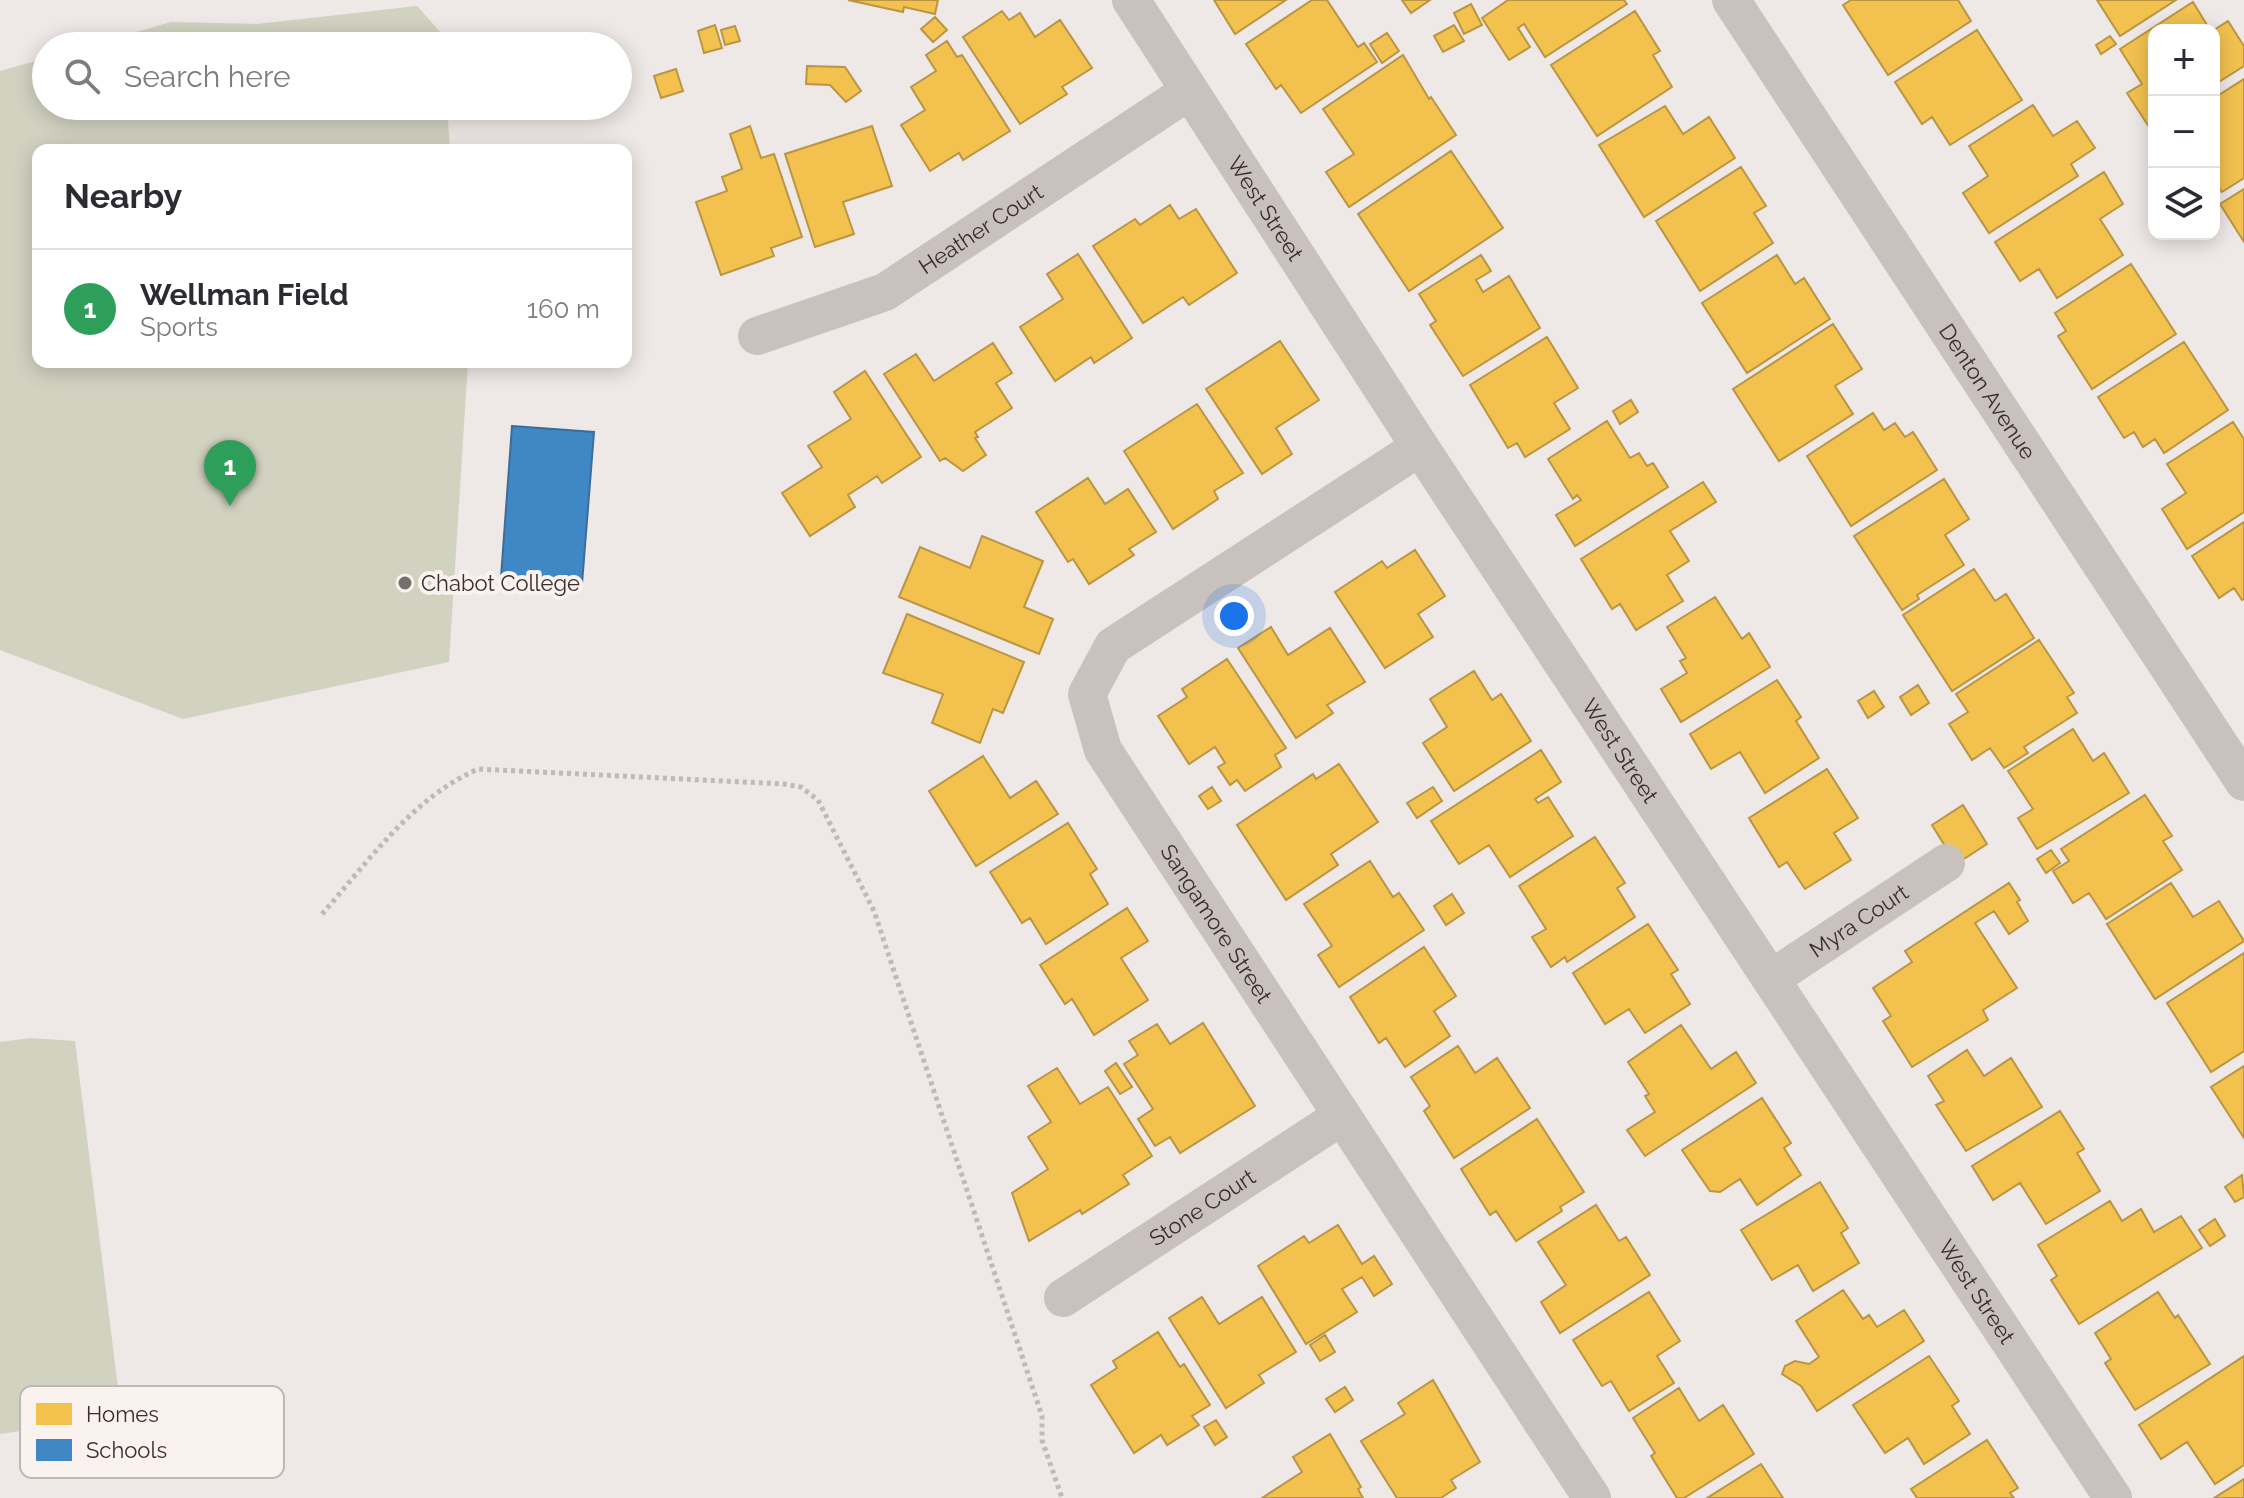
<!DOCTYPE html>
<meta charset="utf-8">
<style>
:root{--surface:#fff;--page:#f7f7f7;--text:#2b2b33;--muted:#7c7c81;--line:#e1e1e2;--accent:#0b8043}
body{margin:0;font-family:Raleway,sans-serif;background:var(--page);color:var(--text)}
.controls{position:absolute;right:24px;top:24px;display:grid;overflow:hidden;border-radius:16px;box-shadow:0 4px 20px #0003}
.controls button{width:72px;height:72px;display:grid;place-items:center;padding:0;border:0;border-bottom:2px solid var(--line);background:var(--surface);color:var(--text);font:40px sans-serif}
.you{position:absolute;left:1234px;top:616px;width:28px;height:28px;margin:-20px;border:6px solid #fff;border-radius:50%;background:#1a73e8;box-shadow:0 0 0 12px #1a73e833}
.badge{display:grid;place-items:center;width:52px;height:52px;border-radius:50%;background:var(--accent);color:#fff;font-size:26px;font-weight:700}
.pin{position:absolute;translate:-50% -66px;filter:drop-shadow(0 2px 4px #0008)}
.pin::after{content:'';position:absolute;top:42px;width:28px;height:24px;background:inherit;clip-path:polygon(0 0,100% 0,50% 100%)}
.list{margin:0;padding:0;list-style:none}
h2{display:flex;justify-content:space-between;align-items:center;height:104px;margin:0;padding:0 32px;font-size:34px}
h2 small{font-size:26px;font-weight:400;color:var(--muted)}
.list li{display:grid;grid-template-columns:52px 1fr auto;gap:24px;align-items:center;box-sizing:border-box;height:120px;padding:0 32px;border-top:2px solid var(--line)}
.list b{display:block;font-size:30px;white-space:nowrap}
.list p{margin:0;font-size:26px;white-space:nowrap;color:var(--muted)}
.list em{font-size:26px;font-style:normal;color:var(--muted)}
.icon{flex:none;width:44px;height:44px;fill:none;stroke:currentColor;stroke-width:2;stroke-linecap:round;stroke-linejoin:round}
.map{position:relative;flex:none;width:2244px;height:1498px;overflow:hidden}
.search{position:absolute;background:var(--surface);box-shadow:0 4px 20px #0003;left:32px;top:32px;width:600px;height:88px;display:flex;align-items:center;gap:20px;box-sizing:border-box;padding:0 28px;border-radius:44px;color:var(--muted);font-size:30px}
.panel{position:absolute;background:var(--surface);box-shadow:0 4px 20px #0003;left:32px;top:144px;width:600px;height:224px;border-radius:16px}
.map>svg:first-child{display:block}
</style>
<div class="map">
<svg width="2244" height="1498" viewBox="0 0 2244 1498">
<rect width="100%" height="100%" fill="#eee8e6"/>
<!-- green -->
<path fill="#d2d2c1" d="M417,6L443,35L444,46H88L171,22L257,24Z
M46,58V106H447L450,150H38V362H468L449,662L183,719L0,650V71Z
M31,1038L75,1041L120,1404L62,1425L0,1434V1042Z"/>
<!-- homes -->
<path fill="#f2c14e" stroke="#ba9544" stroke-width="2" d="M848,0H938L935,14L904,7L903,12Z
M1214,0H1286L1235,34Z
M1312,0H1327L1358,47L1364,43L1377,62L1301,113L1281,85L1276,89L1246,44Z
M1402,0H1430L1411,13Z
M1508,0H1624L1627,4L1545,57L1524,24L1518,28L1530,47L1509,60L1482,18Z
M1851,0H1958L1971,21L1888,75L1843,5Z
M2097,0H2176L2120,36Z
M2193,2L2210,30H2154V124L2149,127L2127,93L2142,84L2120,49Z
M1471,4L1482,25L1464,34L1454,13Z
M1002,11L1009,20L1020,13L1035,37L1060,20L1092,68L1062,87L1067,94L1020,124L963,37Z
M1635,11L1660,51L1653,55L1672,87L1597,136L1551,65Z
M935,17L947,30L933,42L921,29Z
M2228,21L2244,46V66L2214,85V30Z
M715,25L722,48L704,53L698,31Z
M1454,25L1464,41L1443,52L1434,36Z
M735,26L740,41L725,45L721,30Z
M1977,30L2022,100L1950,145L1932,117L1922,124L1895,82Z
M1387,33L1399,51L1382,63L1370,44Z
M2110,36L2116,44L2101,54L2096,45Z
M947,41L957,57L962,55L1010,131L963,160L959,153L930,171L901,125L925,110L911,87L936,71L926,55Z
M1403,55L1429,99L1431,97L1456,135L1349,207L1326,172L1354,154L1323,109Z
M807,66L845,67L861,91L846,102L830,85L806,84Z
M676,69L683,91L661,98L654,76Z
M2244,79V178L2222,192L2214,180V98Z
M2033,105L2053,136L2077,121L2095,148L2071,164L2078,176L1989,233L1963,193L1988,176L1969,146Z
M1665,106L1683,134L1709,117L1735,158L1644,217L1599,145Z
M750,126L761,158L774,154L802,237L771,248L774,256L721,275L696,202L727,191L722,177L742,169L730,134Z
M872,126L892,186L843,202L854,234L815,247L785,154Z
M1451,151L1503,228L1409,291L1358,214Z
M1741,167L1766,206L1754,213L1773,243L1700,291L1656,221Z
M2104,172L2123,204L2100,219L2123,255L2057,298L2039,269L2020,281L1995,242Z
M2244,189V242L2220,204Z
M1170,205L1179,219L1196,209L1237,273L1189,305L1183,297L1143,323L1093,246L1135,219L1140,225Z
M1078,254L1132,338L1094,363L1091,357L1055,381L1020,327L1063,299L1047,274Z
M1481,255L1491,271L1476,280L1483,292L1509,276L1540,328L1463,376L1430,325L1436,321L1419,294Z
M1777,255L1795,284L1804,278L1830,319L1747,373L1702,303Z
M2131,264L2176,334L2092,389L2058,336L2066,331L2055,313Z
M1833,324L1862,369L1835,386L1853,414L1779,461L1733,389Z
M1547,337L1578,388L1554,403L1570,429L1525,457L1517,443L1508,448L1470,385Z
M1280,341L1319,400L1276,428L1292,454L1262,474L1206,389Z
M2184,342L2228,410L2164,453L2155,439L2143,447L2134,432L2124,438L2098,397Z
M993,343L1012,373L996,383L1012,408L975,432L978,437L975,438L986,455L963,471L945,458L940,461L884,374L916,354L934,381Z
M865,371L921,457L882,483L877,476L848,495L855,507L810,536L782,493L822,467L808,446L851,419L834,392Z
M1631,400L1638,412L1620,424L1613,411Z
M1197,404L1243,473L1214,491L1218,499L1173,529L1124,451Z
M1873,413L1884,430L1895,423L1905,437L1913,432L1937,470L1851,526L1807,456Z
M1607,421L1630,458L1639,453L1647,466L1653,463L1668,487L1575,546L1556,515L1581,500L1577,495L1573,499L1548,459Z
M2233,422L2244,439V512L2187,549L2162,509L2186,493L2167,464Z
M1088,478L1105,504L1128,489L1156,532L1129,549L1134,555L1089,584L1073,559L1068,562L1036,512Z
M1944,479L1969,519L1945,535L1964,565L1917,595L1919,599L1902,610L1854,536Z
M1703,482L1716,502L1670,531L1689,561L1667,575L1683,601L1636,630L1620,604L1612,609L1581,559Z
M2244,522V599L2242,600L2234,588L2219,598L2192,556Z
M982,536L1043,561L1024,607L1053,619L1039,654L899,597L920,547L970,568Z
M1415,550L1445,596L1418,614L1433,637L1385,668L1335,592L1382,561L1387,568Z
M1974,569L1995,601L2006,594L2034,638L1952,691L1903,615Z
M1715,597L1742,639L1749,633L1770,667L1681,722L1661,689L1687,673L1680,661L1686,658L1667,627Z
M907,614L1024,662L1003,713L993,709L980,743L932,723L943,694L883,673Z
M1271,627L1288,655L1330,628L1365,682L1327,705L1333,713L1296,738L1238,648Z
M2039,640L2074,693L2067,697L2077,713L2024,747L2028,753L2004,768L1990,748L1972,760L1949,724L1968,712L1956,694Z
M1227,659L1286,748L1275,755L1281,767L1245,791L1237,780L1230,785L1218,767L1225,763L1215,747L1189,764L1158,716L1187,697L1182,689Z
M1474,671L1492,700L1501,694L1531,741L1454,791L1423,743L1447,727L1430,699Z
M1777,680L1801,717L1796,721L1819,758L1765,793L1740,752L1711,769L1690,734Z
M1918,685L1929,703L1911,715L1900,697Z
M1874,691L1884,707L1868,718L1858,701Z
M2073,729L2093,761L2104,753L2129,793L2037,849L2018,818L2033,809L2008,771Z
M1541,750L1561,782L1535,799L1538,803L1548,797L1573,836L1510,877L1489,845L1459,864L1431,821Z
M983,756L1010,798L1036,781L1058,814L976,866L929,791Z
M1339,764L1378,822L1331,854L1338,865L1286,900L1237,825L1313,774L1316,779Z
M1827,769L1858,818L1834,833L1851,860L1805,889L1787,862L1779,867L1749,818Z
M1212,787L1221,801L1208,809L1199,796Z
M1433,787L1442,801L1417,818L1407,803Z
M2145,795L2172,836L2163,841L2182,870L2106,919L2089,893L2073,903L2053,871L2069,861L2061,849Z
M1963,805L1987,844L1956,864L1932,825Z
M1068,823L1097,869L1090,874L1108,904L1046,944L1030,918L1022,923L990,872Z
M1595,837L1625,883L1617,888L1635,917L1567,962L1565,957L1551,967L1532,937L1546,929L1519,886Z
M2051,850L2060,863L2046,873L2037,859Z
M1370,861L1393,897L1399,893L1424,930L1339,987L1318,955L1332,946L1304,904Z
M2009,883L2020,900L2017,902L2028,921L2009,934L1994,911L1975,923L2017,988L1983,1010L1988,1020L1912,1067L1883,1021L1891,1016L1873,988L1912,962L1905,951Z
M2171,883L2193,917L2219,901L2244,941L2155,999L2107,924Z
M1452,894L1464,913L1446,925L1434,906Z
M1127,908L1148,941L1121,958L1148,1000L1094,1035L1072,999L1065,1004L1040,965Z
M1648,924L1678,970L1671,974L1690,1004L1645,1033L1629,1009L1605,1024L1573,973Z
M1424,947L1456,996L1434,1011L1450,1036L1405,1067L1386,1038L1379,1043L1350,997Z
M2244,953V1051L2211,1072L2167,1003Z
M1203,1023L1255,1106L1180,1153L1170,1137L1155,1146L1138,1119L1153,1109L1124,1064L1138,1055L1129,1041L1157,1024L1170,1044Z
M1681,1025L1711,1069L1736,1052L1756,1083L1645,1156L1627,1130L1655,1112L1645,1096L1649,1094L1628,1062Z
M1458,1046L1475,1073L1497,1058L1530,1108L1454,1158L1424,1111L1430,1106L1411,1077Z
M1967,1050L1984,1076L2011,1058L2042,1107L1966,1151L1936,1105L1944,1101L1928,1076Z
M1116,1063L1132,1087L1120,1094L1105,1071Z
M2244,1066V1138L2211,1087Z
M1057,1068L1080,1104L1108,1087L1152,1156L1123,1175L1129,1184L1082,1214L1080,1210L1029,1241L1012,1193L1048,1169L1028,1137L1051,1122L1028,1086Z
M1762,1098L1791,1143L1784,1148L1801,1175L1757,1205L1740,1179L1720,1192L1710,1191L1682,1150Z
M2060,1111L2084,1149L2077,1153L2100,1191L2046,1224L2020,1183L1993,1200L1972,1166Z
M1537,1119L1584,1192L1560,1207L1562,1211L1516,1241L1496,1211L1490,1215L1461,1169Z
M2242,1175L2244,1197L2235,1202L2225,1187Z
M1820,1182L1848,1228L1841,1233L1859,1263L1813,1291L1798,1265L1772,1280L1741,1230Z
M2110,1201L2122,1221L2141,1209L2154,1232L2181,1216L2202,1248L2079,1324L2051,1280L2057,1276L2038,1245Z
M1596,1205L1619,1241L1626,1237L1650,1275L1560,1333L1541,1302L1566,1285L1538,1242Z
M2215,1219L2225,1236L2210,1246L2199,1230Z
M1338,1225L1362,1264L1374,1256L1392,1284L1374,1296L1362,1277L1342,1289L1357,1312L1306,1344L1258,1266L1304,1236L1309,1243Z
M1843,1290L1863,1319L1869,1315L1877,1327L1904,1310L1924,1341L1817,1411L1801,1386L1782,1374L1785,1366L1795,1361L1809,1364L1819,1357L1796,1321Z
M1649,1292L1680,1341L1657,1356L1674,1383L1629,1411L1611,1381L1602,1386L1573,1340Z
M2158,1292L2175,1318L2178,1315L2210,1364L2135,1410L2105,1363L2111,1359L2095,1333Z
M1202,1297L1219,1324L1262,1297L1296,1352L1259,1375L1264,1383L1226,1408L1169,1318Z
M1158,1332L1180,1367L1184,1364L1210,1405L1192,1416L1199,1425L1167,1445L1161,1435L1134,1453L1091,1385L1117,1368L1113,1361Z
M1325,1335L1335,1352L1320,1361L1310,1345Z
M1929,1356L1959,1401L1952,1406L1970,1434L1924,1464L1908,1438L1885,1453L1853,1405Z
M2244,1356V1465L2215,1484L2187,1442L2161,1459L2139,1425Z
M1433,1380L1480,1462L1451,1480L1456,1488L1441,1498H1397L1361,1441L1405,1414L1398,1403Z
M1345,1387L1353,1400L1335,1412L1326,1399Z
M1679,1388L1699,1421L1723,1405L1754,1454L1684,1498H1677L1651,1456L1655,1453L1633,1418Z
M1216,1420L1227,1437L1215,1445L1204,1427Z
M1330,1434L1361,1487L1358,1489L1363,1498H1262L1302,1472L1293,1457Z
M1987,1440L2018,1488L2010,1493L2014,1498H1917L1911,1489Z
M1761,1464L1783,1498H1707Z
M2244,1479V1498H2214Z"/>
<!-- schools -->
<path fill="#3f88c5" stroke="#3d6d97" stroke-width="2" d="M512,426L594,432L582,584L501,577Z"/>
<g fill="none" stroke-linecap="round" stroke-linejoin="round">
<!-- path -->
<path stroke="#c0b9b7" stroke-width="5" stroke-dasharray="4 4" stroke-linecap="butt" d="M322,914C369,861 412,798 478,769L784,784L801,787L818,800L874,911L1042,1416V1440L1062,1498"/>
<!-- minor -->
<g stroke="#c8c1be" stroke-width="38">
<path id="s1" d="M1131,0L1420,447L2113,1498"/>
<path id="s2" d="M1731,0L2244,782"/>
<path id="s3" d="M757,336L885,292L1188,92"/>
<path id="s4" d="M1420,447L1113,646L1087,694L1103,750L1592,1498"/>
<path id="s5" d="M1772,978L1946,863"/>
<path id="s6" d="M1063,1298L1342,1116"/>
</g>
</g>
<!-- markers -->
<circle fill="#786f6d" stroke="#faf2ef" stroke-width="3" cx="405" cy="583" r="8"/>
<g text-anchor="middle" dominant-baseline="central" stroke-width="8" stroke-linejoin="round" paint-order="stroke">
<!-- street labels -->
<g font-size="22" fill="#392e2c" stroke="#faf2ef">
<text stroke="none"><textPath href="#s1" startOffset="248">West Street</textPath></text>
<text stroke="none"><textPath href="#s3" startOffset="250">Heather Court</textPath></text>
<text stroke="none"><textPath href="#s2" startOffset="468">Denton Avenue</textPath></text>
<text stroke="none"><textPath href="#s1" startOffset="896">West Street</textPath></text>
<text stroke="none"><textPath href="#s5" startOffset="104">Myra Court</textPath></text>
<text stroke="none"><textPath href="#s4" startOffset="686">Sangamore Street</textPath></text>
<text stroke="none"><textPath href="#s6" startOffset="166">Stone Court</textPath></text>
<text stroke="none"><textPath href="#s1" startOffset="1544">West Street</textPath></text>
</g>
<!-- poi labels -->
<g font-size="22" fill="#392e2c" stroke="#faf2ef" text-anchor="start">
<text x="421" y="583">Chabot College</text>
</g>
</g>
<!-- legend -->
<rect x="20" y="1386" width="264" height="92" rx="12" fill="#faf2ef" stroke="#c0b7b4" stroke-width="2"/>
<rect x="36" y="1403" width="36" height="22" fill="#f2c14e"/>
<rect x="36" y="1439" width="36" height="22" fill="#3f88c5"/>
<g font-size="22" fill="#392e2c">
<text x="86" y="1422">Homes</text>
<text x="86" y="1458">Schools</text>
</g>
</svg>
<div class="controls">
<button>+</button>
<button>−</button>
<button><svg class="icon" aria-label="layers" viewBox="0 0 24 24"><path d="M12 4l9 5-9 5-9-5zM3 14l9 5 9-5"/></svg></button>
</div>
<div class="you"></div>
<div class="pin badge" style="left:230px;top:506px;background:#2e9e5b">1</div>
<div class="search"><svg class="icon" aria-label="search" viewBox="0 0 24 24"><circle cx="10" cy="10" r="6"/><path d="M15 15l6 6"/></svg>Search here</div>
<section class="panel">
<h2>Nearby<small></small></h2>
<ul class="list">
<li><span class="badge" style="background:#2e9e5b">1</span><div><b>Wellman Field</b><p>Sports</p></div><em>160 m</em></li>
</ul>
</section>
</div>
